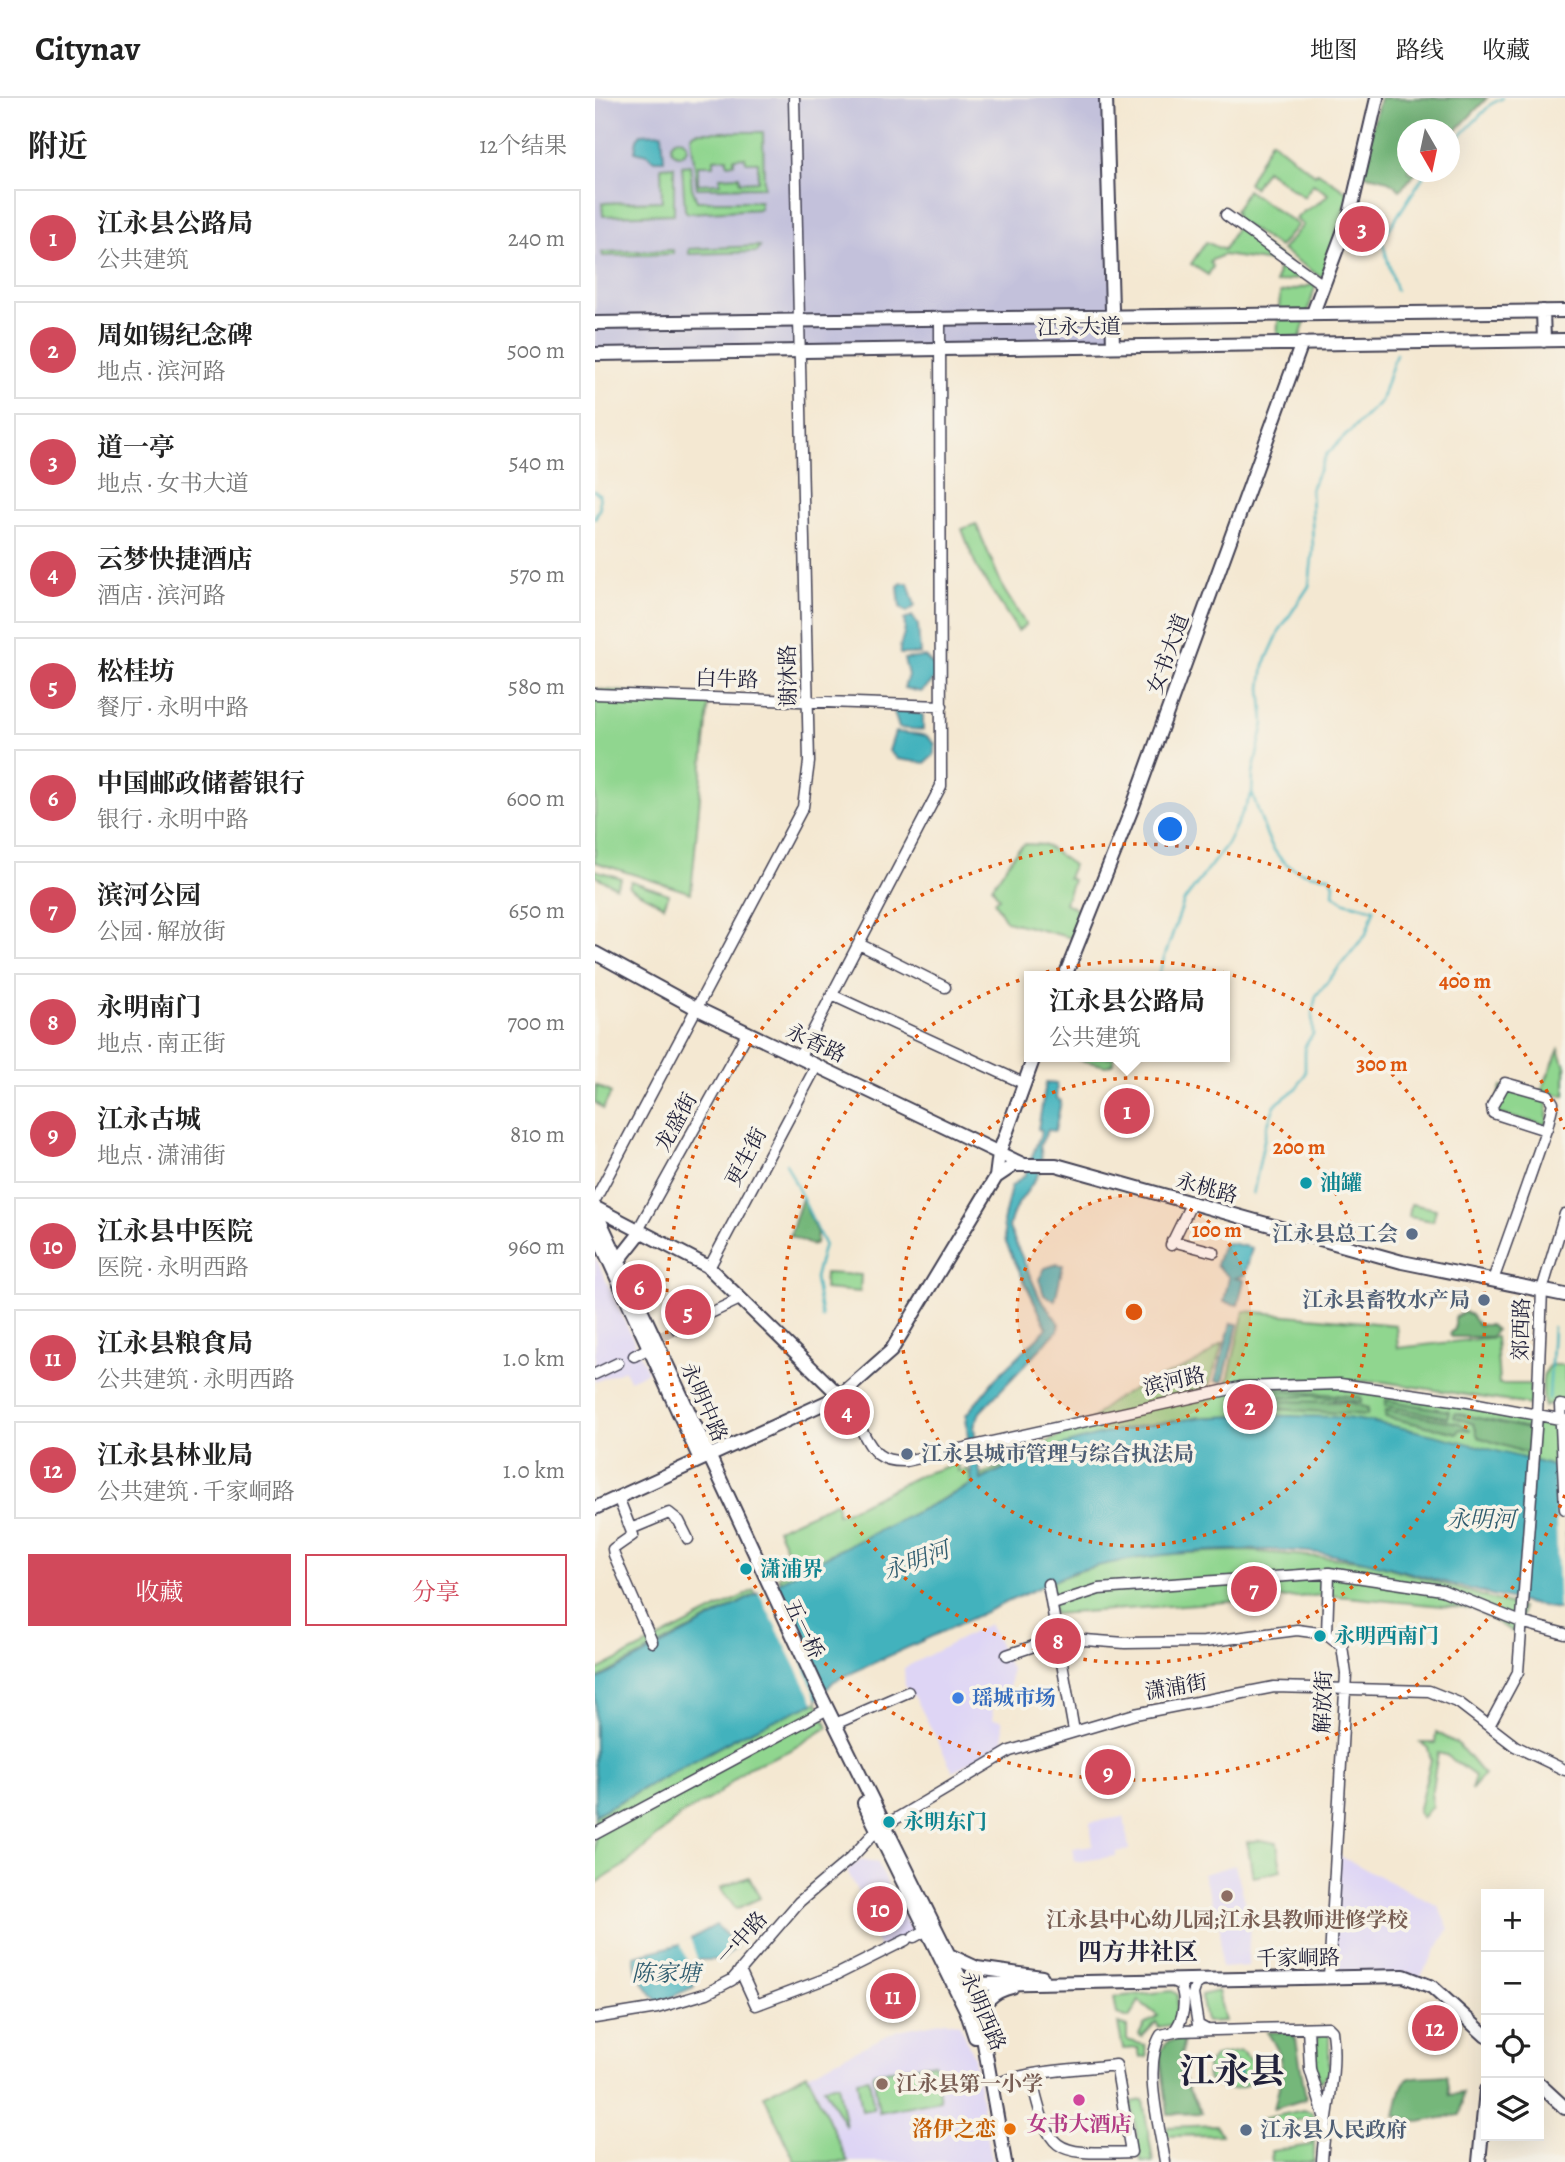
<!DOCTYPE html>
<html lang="zh">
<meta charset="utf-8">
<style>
:root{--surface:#fff;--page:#f6f6f6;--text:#222;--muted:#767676;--line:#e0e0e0;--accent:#d1495b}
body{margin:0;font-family:Alegreya,"Noto Serif SC",serif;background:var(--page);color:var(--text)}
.controls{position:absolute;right:21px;bottom:21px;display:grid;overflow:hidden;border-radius:0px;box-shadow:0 7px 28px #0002}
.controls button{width:63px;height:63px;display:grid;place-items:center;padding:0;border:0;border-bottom:2px solid var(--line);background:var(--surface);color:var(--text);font:35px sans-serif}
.compass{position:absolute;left:802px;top:21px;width:63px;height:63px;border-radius:50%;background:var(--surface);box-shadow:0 7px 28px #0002;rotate:171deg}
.you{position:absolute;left:576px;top:732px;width:24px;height:24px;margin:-18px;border:5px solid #fff;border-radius:50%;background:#1a73e8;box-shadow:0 0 0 10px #1a73e833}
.badge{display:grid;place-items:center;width:46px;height:46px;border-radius:50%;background:var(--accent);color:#fff;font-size:23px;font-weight:700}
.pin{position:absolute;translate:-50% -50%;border:4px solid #fff;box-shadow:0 2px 7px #0006}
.popup{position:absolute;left:429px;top:873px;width:206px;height:91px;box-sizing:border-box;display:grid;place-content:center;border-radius:0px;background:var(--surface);filter:drop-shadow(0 2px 5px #0005);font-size:23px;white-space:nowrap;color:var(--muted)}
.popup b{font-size:26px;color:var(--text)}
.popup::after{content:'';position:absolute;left:50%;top:100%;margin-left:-14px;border:14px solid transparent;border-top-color:var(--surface)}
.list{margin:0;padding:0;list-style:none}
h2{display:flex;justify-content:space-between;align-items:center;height:91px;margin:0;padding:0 28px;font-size:30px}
h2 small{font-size:23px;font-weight:400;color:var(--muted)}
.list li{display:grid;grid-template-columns:46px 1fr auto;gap:21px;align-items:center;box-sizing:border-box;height:98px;margin:0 14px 14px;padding:0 14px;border:2px solid var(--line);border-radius:0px}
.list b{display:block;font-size:26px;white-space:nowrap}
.list p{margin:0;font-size:23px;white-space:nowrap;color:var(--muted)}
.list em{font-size:23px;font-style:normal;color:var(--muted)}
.actions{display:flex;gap:14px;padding:21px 28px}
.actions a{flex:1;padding:16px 0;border:2px solid var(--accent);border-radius:0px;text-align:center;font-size:24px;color:var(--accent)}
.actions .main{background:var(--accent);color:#fff}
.icon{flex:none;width:38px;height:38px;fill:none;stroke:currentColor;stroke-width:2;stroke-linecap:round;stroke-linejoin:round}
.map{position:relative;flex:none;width:970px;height:2064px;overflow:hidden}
header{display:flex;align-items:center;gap:42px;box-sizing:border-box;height:98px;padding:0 35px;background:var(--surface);border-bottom:2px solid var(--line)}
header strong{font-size:33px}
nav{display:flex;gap:38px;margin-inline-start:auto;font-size:24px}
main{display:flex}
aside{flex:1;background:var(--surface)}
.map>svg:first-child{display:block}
</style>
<header>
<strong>Citynav</strong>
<nav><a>地图</a><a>路线</a><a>收藏</a></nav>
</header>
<main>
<aside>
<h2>附近<small>12个结果</small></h2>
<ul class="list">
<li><span class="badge">1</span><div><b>江永县公路局</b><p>公共建筑</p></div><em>240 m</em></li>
<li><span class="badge">2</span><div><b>周如锡纪念碑</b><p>地点 · 滨河路</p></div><em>500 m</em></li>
<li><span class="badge">3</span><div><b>道一亭</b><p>地点 · 女书大道</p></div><em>540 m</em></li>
<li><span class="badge">4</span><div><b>云梦快捷酒店</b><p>酒店 · 滨河路</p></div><em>570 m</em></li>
<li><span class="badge">5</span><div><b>松桂坊</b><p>餐厅 · 永明中路</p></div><em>580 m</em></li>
<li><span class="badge">6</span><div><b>中国邮政储蓄银行</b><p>银行 · 永明中路</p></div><em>600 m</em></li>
<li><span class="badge">7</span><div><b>滨河公园</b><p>公园 · 解放街</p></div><em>650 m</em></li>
<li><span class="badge">8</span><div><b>永明南门</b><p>地点 · 南正街</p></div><em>700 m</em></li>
<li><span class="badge">9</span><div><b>江永古城</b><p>地点 · 潇浦街</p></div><em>810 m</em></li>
<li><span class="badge">10</span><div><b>江永县中医院</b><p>医院 · 永明西路</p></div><em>960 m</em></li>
<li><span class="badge">11</span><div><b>江永县粮食局</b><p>公共建筑 · 永明西路</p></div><em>1.0 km</em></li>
<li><span class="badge">12</span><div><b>江永县林业局</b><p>公共建筑 · 千家峒路</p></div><em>1.0 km</em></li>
</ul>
<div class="actions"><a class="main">收藏</a><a>分享</a></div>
</aside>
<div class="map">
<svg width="970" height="2064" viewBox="0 0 970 2064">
<rect width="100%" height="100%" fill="#f7f3e8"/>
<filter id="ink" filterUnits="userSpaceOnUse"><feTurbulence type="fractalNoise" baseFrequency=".0143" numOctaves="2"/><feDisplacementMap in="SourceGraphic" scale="14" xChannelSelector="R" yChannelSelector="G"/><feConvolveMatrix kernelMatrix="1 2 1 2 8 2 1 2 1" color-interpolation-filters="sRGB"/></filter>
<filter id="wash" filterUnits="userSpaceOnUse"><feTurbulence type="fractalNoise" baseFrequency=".00686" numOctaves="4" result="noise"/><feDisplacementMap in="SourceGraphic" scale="28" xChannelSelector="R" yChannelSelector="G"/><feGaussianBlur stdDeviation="1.57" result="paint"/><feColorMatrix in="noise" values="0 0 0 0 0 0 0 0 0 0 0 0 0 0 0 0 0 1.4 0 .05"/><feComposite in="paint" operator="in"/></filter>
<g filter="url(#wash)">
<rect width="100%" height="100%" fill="#f4e8d2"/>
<!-- built -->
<path fill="#ded5f5" d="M0,1158L53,1274L34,1282L29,1272L0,1284Z
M394,1526L416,1571L415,1586L410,1598L397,1603L398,1621L407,1622L409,1646L358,1673L320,1599L310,1588L309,1570Z
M529,1719L534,1752L521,1754V1758L480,1764L478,1750L498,1747L495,1724Z
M741,1756L843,1808L854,1831L824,1881L734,1879Z
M267,1761L283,1765L319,1839L287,1854L262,1806L267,1803L252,1772Z
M640,1767L655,1821L653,1868L626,1870L625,1828L608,1776Z
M351,1923L364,1925L379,1959L397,2064H199L169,1997L303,1932Z"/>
<!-- industrial -->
<path fill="#c3c1db" d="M0,0H511L518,247L0,256Z"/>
<!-- green -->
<path fill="#90d68f" stroke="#597c65" stroke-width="2" fill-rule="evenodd" d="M102,34H168L169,89L102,90L96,37ZM150,59L151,64H163V83L145,84L144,78L125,79V85L103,86V67H119V61L132,60V66L139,65V60Z
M76 49a8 8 0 1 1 16 0a8 8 0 1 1-16 0Z
M676,42L720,77L723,74L754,95L727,180L687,152L708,127L701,121C710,108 725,109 733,96L718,86L709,99L671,72L659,90L653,85Z
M95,67L97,90L102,103H165V111L93,115L90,112L87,68Z
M79,68V116L8,118L7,105L67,103L66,69Z
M652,92L703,127L684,149L642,122L640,113Z
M642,128L697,167L628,157L615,163L618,169L613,177L596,166L611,144L629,152Z
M165,148L162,154L94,156V151Z
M78,152V156L8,158L7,154Z
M683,171L704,172L712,178L681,185Z
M721,186L705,240H682L685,195Z
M381,426L409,492L431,527L423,533L382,470L367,431Z
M0,591L114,602L96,795L0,764Z
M430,746L450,747L478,767L473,780L478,782L470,805L488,815L477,840L411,823L399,803L404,800L397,789L423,751Z
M0,772L26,780L21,789L0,778Z
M36,783L74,796L69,808L34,789Z
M964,951L970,969V998L946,993Z
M484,959H519V965L511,968L481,961Z
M1,987L16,995L8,1011L0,1004Z
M906,989L953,997L952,1027L898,1015Z
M816,1106L841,1111L838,1123L814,1119Z
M230,1175L266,1177L265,1194L229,1191Z
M649,1213L801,1227L803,1250L901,1239L904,1286H935L936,1307L789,1284L697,1281L632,1287Z
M628,1245L614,1287L594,1298L631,1291L745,1287L970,1325V1371L688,1318L604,1319L518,1334L420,1364L186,1483L183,1479L200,1470L182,1431L242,1404V1416L250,1414L325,1377L363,1365V1373L372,1371L377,1382L498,1321C523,1290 568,1281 602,1264C612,1259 618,1250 628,1245Z
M955,1267H970V1299L949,1309C949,1295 943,1277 955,1267Z
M652,1453L772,1463L927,1510L925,1538L878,1511L731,1497L459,1516L453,1486C515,1456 584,1454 652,1453Z
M159,1492L161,1496L0,1582V1573Z
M222,1603L233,1629L194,1653L152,1670L123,1696L85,1718L30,1767L0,1786V1717L144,1638Z
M841,1634L863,1646L889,1677L876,1692L880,1678L851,1657L843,1655C841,1670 834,1696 837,1708L827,1720L823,1714L836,1662L833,1650L826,1645H840Z
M665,1742L682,1745L686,1773L658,1779L652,1744Z
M154,1779L165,1800L141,1811L125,1790Z
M577,1893L583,1897L580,1926L564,1929L561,1924L547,1939L544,1937L549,1927L563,1918L544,1903L534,1920L522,1916L519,1899Z
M623,1893L630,1923L611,1924L606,1897Z
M523,1926L532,1929V1942L550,1947L552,1959L545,1960L543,1950L528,1951Z
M730,1934L734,1936V1974L725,1984C718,1970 720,1952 723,1936Z
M646,1953L660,1966L659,1982C642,1994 628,1995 613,1981L612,1968L620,1958Z
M339,1965L345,2002L284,2014L278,1975Z
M212,1975L253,2064H200L169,1997Z
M274,1980L279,2011L267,2013L262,1982Z
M243,1986L251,2029L229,1989Z
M548,2002L558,2064H546L536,2004Z
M708,2012L717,2014L719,2019V2064H677L676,2053L716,2047L713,2020L662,2031V2022Z
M621,2027L626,2037L568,2038L573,2029Z"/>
<!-- forest -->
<path fill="#74b77a" stroke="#4b6c5a" stroke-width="2" d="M785,0H892L855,39V32H813V74H822L805,92C793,80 782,78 765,77Z
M207,1100L222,1135L221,1145L216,1147L195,1138Z
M870,1214L876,1217L883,1227H895L901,1232L897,1239H857L855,1236L860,1231V1219Z
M679,1292L766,1299V1304L716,1298L682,1300Z
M645,1295L675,1296L681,1303L754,1304L773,1310L772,1317L667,1310V1305H645Z
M791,1302L854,1313L853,1320L790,1308Z
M791,1312L864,1325L876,1332L865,1331L863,1335L790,1319Z
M860,1315L934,1331L936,1350L931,1355L883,1339L879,1326L859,1319Z
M672,1934H695L701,1941L711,2001L679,2011C686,1977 694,1965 672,1934Z
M590,1939C579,1976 590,1984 607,2015L573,2016L565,1955L572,1944Z
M852,1977L855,1997L868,1995L865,2017L823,2024L800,2018C810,1971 806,1981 852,1977Z"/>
<!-- water -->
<path fill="#43b2bd" stroke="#326a7c" stroke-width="2" d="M67,35L69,62H59L52,56L40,53L42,41L46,36Z
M307,485H313L320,508L312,514L305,509L303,488Z
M317,518L323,527L325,556H305C303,543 313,536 309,522Z
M330,559L341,570L343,579L326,594L309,590L313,577L309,561Z
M303,610L328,617V632L304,630L298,611Z
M300,634L322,636L332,638L340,646L339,657L330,665L302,661L294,653Z
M451,985L462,986L461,1000L466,1003L460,1033L453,1032L445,1047C454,1086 419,1094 414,1130L445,1200L464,1225L463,1232L385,1314L379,1329L386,1382C482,1331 592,1314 700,1318C719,1319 739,1318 758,1321C830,1332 900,1353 970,1371V1512C903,1502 840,1480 774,1464C689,1443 562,1451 478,1474L239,1583L219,1605L144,1638L0,1717V1583L240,1454L377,1387L371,1317L400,1281L452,1230L411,1145L408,1124L416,1089L430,1077L447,1032L443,1031Z
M635,1145L657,1150L650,1177L640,1180L649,1182L643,1207L629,1204L634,1179L621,1167L628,1146Z
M462,1166L468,1167L460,1203L449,1197L444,1181L450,1170Z
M636,1225L643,1226L628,1284L620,1283Z
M121,1827L142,1848L127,1862H103L94,1866L99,1889L63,1905L42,1876L39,1858L86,1846Z
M626 1973a10 10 0 1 1 20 0a10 10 0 1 1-20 0Z"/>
<!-- pier -->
<path fill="#f4e8d2" d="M959,1364L970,1367V1516L964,1515Z
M177,1484L222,1603L219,1605L162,1491Z
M95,1840L103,1863L93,1866L85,1844Z"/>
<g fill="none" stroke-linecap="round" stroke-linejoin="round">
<!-- stream -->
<path stroke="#43b2bd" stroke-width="2.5" d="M855,49L896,6L908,0
M801,192L787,142L831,74
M0,393L4,396L5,409L0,420
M657,695C674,741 676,777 734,778L739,786L738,796L750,804L779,811L771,836L721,898L717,916L718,936L710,948V976L702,990L680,1007L672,1028L658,1096
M563,878L589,803L632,746L657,695L658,675L669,625L666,590L669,567L685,532L714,488L718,451L716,391L731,357L786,303L801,256
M191,1065L229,1146L220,1180L227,1220
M954,1301L958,1229"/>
</g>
</g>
<g filter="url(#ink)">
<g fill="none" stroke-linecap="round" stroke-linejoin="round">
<!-- minor-tunnel -->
<path stroke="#cac0b4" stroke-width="10" stroke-dasharray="10 5" stroke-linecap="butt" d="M68,1238L82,1231
M250,1305L262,1324"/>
<defs>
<path id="minor" d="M631,117L728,187
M0,596L347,608
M264,846L350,889
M237,897L428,985
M205,958L346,688L345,219
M0,1102L208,709L214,664L199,0
M43,1132L153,934
M577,1143L619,1154
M576,1147L596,1106
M114,1170L222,967
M898,1182C916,1132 934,1082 951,1032L952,1030L958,1005L953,997L910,985L897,1008L898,1015L951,1032
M82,1231L145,1201
M39,1258L54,1250
M0,1276L23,1265
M970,1308L965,1307L970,1411
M262,1324C277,1350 279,1364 311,1363L645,1289L745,1286L872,1304L970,1322
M23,1399L38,1437L18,1451L19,1457L57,1544
M38,1430L74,1415L84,1423L93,1441
M453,1486L479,1633
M458,1506L504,1491L734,1475L847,1492L926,1524L970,1536
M732,1536L734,1475
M412,1557L463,1540L530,1545L609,1544L702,1532L732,1536L747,1548L751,1576L734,1879
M240,1626L313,1594
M894,1628L923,1574L942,1317L947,1192L970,1116
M0,1736L227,1614
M319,1839L330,1833
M145,1872L161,1907L243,1876L311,1842
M609,1881L601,1887L598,1896L603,1927L612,1932
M576,1882L585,1887C592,1901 589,1923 578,1934
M0,1920L62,1910L112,1895L137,1882L204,1804L256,1760L282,1732L415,1653L540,1616L679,1589L834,1593L864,1605L920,1648L970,1672
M713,1930L715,1971L730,2021
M397,1988C425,1973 488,1971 521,1967L536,2054C458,2056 455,2058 436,1979
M570,2064C565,2030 547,1967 566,1937L584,1933L733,1929L737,1933C743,1977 729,2020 727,2064"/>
<path id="major" d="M511,0L518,247
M948,213L949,243
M718,215L755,116L782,0
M0,225L970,213
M0,256L970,242
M0,855L101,910L427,1066
M470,878L538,708L707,245
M401,1079L404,1055L439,959
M1,1110L112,1168L245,1298
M0,1112L227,1600L379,1908L387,1934L410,2064
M0,1132L103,1357
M24,1162L46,1134
M0,1410L245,1298L296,1253L401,1079L419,1067H461L807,1164L970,1197
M269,1705L371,1912L380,1939
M354,1857L382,1870L447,1879
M364,1891L380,1886L809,1878L837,1889L891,1938
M386,1923C384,1904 400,1893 417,1889
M944,1986L970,2010
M884,2064L891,1992"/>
</defs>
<!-- minor casing -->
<use href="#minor" stroke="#424052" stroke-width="13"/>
<!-- major casing -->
<use href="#major" stroke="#424052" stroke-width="16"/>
<!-- minor -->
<use href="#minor" stroke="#fff" stroke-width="10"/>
<!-- major -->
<use href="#major" stroke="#fff" stroke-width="12"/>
</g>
</g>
<!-- distance rings -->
<circle cx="539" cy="1214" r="117" fill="#de560e" fill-opacity=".12"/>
<g fill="none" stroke="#de560e" stroke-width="3.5" stroke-dasharray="3.5 7">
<circle cx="539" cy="1214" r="117"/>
<circle cx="539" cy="1214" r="234"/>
<circle cx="539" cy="1214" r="351"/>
<path d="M970 1397A468 468 0 1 1 970 1031"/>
</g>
<!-- markers -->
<g fill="#0f9aa8" stroke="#f7f3e8" stroke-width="2.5">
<circle cx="711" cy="1085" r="7"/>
<circle cx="151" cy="1471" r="7"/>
<circle cx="725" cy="1538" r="7"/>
<circle cx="294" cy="1724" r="7"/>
</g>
<g fill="#5c6f8a" stroke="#f7f3e8" stroke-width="2.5">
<circle cx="817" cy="1136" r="7"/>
<circle cx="889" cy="1202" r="7"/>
<circle cx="312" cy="1356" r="7"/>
<circle cx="651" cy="2032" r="7"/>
</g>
<circle fill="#3f7fe0" stroke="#f7f3e8" stroke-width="2.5" cx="363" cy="1600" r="7"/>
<g fill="#8d6e63" stroke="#f7f3e8" stroke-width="2.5">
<circle cx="632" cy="1798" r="7"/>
<circle cx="287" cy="1986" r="7"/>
</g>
<circle fill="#d1479c" stroke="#f7f3e8" stroke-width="2.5" cx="484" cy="2002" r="7"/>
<circle fill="#e8710a" stroke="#f7f3e8" stroke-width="2.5" cx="415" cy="2031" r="7"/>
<g text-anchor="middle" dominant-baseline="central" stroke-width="7" stroke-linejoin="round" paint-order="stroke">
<!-- street labels -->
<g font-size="21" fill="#22223b" stroke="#f7f3e8">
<text transform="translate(484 229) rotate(-1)">江永大道</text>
<text transform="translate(573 556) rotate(-70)">女书大道</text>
<text transform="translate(193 578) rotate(-91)">谢沐路</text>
<text transform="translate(132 581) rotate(2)">白牛路</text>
<text transform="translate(221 945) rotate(25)">永香路</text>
<text transform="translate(81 1024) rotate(-61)">龙盛街</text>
<text transform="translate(151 1059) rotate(-62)">更生街</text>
<text transform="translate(612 1090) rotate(15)">永桃路</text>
<text transform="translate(926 1231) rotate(-88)">郊西路</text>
<text transform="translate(579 1283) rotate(-13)">滨河路</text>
<text transform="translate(109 1304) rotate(66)">永明中路</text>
<text transform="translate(209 1531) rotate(64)">五一桥</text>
<text transform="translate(581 1589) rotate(-10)">潇浦街</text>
<text transform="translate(728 1604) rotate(-88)">解放街</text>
<text transform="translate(147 1840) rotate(-48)">一中路</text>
<text transform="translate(703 1860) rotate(-1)">千家峒路</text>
<text transform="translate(388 1913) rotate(67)">永明西路</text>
</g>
<!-- culture labels -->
<g font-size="21" font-weight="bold" fill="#0d838f" stroke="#f7f3e8" text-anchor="start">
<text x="725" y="1085">油罐</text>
<text x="165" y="1471">潇浦界</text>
<text x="739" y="1538">永明西南门</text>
<text x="308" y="1724">永明东门</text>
</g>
<!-- service labels -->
<g font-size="21" font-weight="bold" fill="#4e5e75" stroke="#f7f3e8" text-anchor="end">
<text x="803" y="1136">江永县总工会</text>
<text x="875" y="1202">江永县畜牧水产局</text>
<text x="326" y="1356" text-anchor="start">江永县城市管理与综合执法局</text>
<text x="665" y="2032" text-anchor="start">江永县人民政府</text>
</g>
<!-- shop labels -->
<g font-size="21" font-weight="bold" fill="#366cbe" stroke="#f7f3e8" text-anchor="start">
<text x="377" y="1600">瑶城市场</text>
</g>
<!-- education labels -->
<g font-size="21" font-weight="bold" fill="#785e54" stroke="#f7f3e8">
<text x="632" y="1822">江永县中心幼儿园;江永县教师进修学校</text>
<text x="301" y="1986" text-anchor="start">江永县第一小学</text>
</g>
<!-- hotel labels -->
<g font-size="21" font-weight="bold" fill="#b23c85" stroke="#f7f3e8">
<text x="484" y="2026">女书大酒店</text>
</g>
<!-- food labels -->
<g font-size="21" font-weight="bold" fill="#c56008" stroke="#f7f3e8" text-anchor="end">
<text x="401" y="2031">洛伊之恋</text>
</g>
<!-- water labels -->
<g font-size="23" font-style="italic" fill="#2f5c6f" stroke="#f7f3e8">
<text x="886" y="1421">永明河</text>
<text transform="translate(321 1463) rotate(-20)">永明河</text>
<text x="71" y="1875">陈家塘</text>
</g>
<!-- quarter labels -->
<g font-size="24" font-weight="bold" fill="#22223b" stroke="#f7f3e8">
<text x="543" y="1854">四方井社区</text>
</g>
<!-- town labels -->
<g font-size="35" font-weight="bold" fill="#22223b" stroke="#f7f3e8">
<text x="637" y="1973">江永县</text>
</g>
</g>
<circle cx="539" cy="1214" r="10" fill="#de560e" stroke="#f7f3e8" stroke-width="3.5"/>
<g font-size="21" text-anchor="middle" font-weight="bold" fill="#de560e" stroke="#f7f3e8" stroke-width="7" stroke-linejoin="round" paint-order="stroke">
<text x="870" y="890">400 m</text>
<text x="787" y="973">300 m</text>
<text x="704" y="1056">200 m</text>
<text x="622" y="1139">100 m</text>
</g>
</svg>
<div class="controls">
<button>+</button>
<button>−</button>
<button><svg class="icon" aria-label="locate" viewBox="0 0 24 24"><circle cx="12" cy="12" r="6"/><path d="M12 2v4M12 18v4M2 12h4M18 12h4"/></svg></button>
<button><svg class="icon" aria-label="layers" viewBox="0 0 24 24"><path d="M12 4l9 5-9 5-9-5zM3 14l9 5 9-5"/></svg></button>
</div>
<svg class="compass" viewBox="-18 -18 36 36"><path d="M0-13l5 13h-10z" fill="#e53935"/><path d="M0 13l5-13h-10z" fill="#767676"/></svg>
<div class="you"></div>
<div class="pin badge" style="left:532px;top:1013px">1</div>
<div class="popup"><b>江永县公路局</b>公共建筑</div>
<div class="pin badge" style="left:655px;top:1309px">2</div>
<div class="pin badge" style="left:767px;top:131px">3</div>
<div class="pin badge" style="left:252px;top:1314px">4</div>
<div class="pin badge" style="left:93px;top:1214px">5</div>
<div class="pin badge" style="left:44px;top:1189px">6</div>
<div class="pin badge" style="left:659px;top:1491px">7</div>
<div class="pin badge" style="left:463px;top:1543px">8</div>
<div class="pin badge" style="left:513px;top:1674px">9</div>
<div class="pin badge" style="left:285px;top:1811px">10</div>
<div class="pin badge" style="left:298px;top:1898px">11</div>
<div class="pin badge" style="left:840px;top:1930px">12</div>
</div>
</main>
